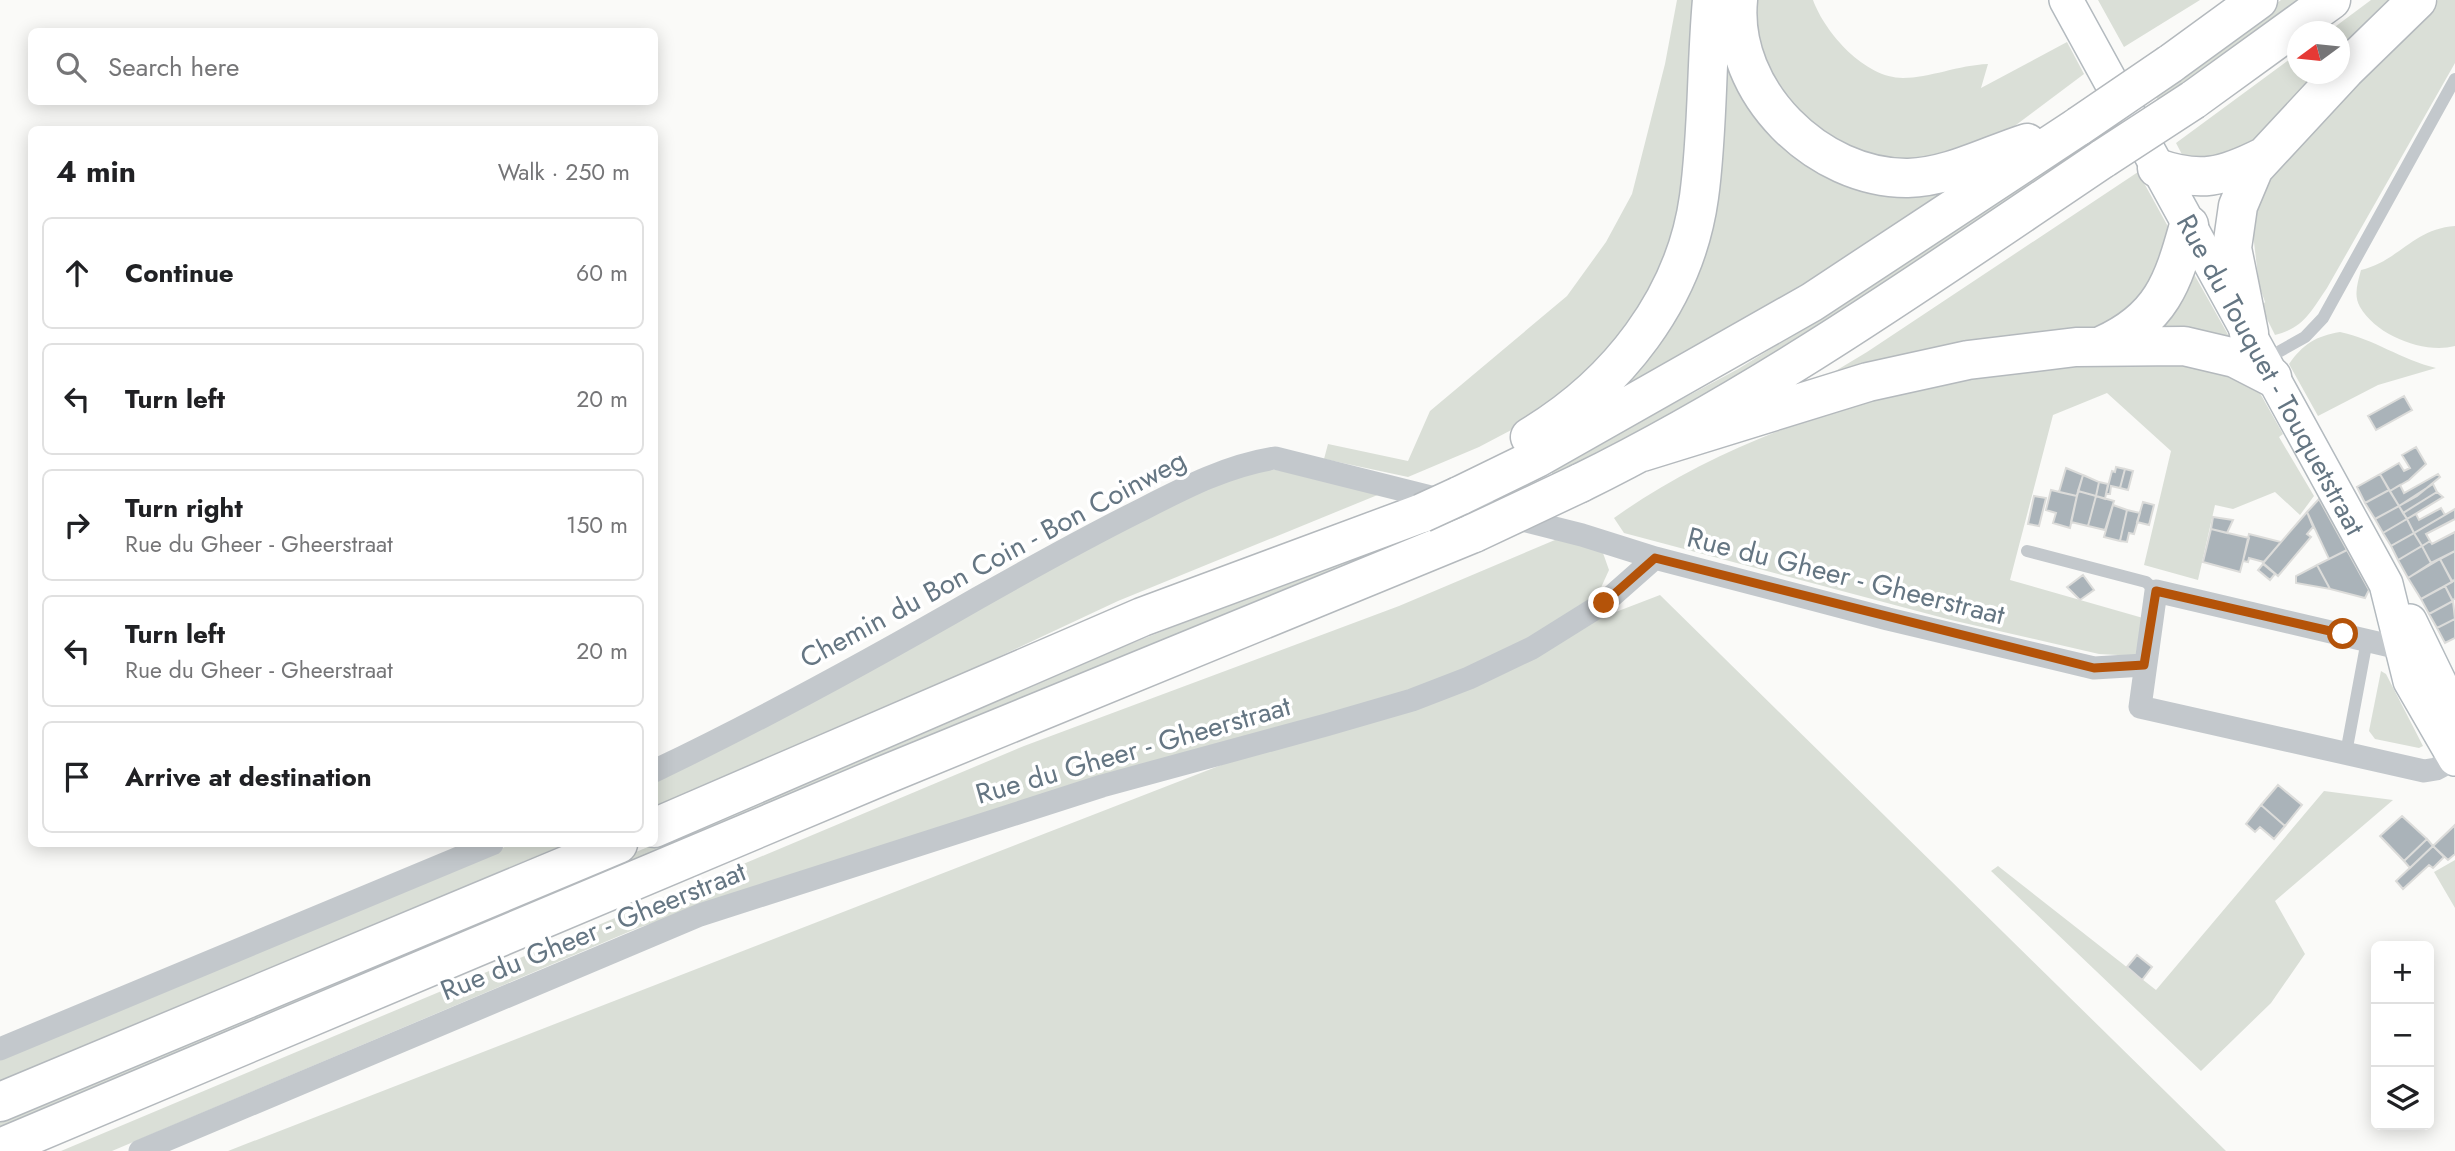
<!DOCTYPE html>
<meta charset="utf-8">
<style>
:root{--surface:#fff;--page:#f2f2f2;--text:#202124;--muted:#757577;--line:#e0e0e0}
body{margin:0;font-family:Jost,sans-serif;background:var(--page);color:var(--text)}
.controls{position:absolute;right:21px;bottom:21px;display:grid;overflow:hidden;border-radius:10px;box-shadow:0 4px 18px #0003}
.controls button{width:63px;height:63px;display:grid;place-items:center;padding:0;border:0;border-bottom:2px solid var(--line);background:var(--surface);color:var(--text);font:35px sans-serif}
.compass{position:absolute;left:2287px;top:21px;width:63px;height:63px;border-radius:50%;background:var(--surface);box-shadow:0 4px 18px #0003;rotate:255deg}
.stop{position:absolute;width:21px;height:21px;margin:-16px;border:5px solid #b45309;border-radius:50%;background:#fff}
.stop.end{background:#b45309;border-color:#fff;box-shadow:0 2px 7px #0008}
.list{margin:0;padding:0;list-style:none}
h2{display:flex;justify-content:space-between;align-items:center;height:91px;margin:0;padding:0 28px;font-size:30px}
h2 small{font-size:23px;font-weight:400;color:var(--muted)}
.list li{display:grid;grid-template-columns:46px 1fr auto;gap:21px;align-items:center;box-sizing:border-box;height:112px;margin:0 14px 14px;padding:0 14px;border:2px solid var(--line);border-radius:10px}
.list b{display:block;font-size:26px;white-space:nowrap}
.list p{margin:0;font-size:23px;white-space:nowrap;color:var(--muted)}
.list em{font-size:23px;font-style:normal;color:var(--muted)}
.icon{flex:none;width:38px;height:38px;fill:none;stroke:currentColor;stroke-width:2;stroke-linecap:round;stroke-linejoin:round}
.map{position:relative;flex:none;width:2455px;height:1151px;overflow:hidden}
.search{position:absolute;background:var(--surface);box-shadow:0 4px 18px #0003;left:28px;top:28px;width:630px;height:77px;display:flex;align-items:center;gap:18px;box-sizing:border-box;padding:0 24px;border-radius:10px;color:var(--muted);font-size:26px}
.panel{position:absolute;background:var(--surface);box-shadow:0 4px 18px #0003;left:28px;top:126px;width:630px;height:721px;border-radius:10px}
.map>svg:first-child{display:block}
</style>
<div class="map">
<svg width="2455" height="1151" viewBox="0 0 2455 1151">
<rect width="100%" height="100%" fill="#fafaf8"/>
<!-- green -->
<path fill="#dadfd7" d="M1677,0H1699L1683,204L1669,253L1625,335L1555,407L1479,447L1408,477L1324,459L1328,444L1408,461L1430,411L1567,296L1606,242L1632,194L1665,64Z
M1723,0L1780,130L1962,180L1755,319L1586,411L1676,305Z
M1752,0H1813C1825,33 1865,78 1903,78C1929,78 1959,65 1988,64L1981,88L2067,42L2084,74L1992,143L1926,165L1853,153L1789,107L1756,40Z
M2098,0H2200L2124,47Z
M2281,0H2305L2163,106L2154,95Z
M2371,0H2404L2340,63V32H2328Z
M2438,0H2455V63L2327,288C2311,311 2304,328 2275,335L2261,307L2265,302L2259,285L2252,225L2268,173Z
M2297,54L2298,74H2329L2238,158L2187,164L2176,143Z
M2102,128L2110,139L1878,299L1557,482L1550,470L1738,369L1818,320Z
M2138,172L2177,243L2130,322L1779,405L1867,352Z
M2455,226V346C2424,354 2377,336 2360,307C2353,295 2358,282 2361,270C2399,261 2413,229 2455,226Z
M2190,267L2235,347L2147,336Z
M2340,332C2374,339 2402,360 2436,368L2378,385L2318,416L2289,364C2303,344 2316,336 2340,332Z
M2180,356L2252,379L2283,434L2279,437L2314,496L2300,515L2275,492L2233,509L2215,505L2198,580L2144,565L2171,451L2107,393L2053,415L2010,580L2143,618L2137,656L2099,654L1951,620L1624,533L1614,518C1721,441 1874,390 2004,370C2062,361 2122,361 2180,356Z
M1261,468L1325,476L1380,494L1118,601L861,721L655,806V780L1159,509Z
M1455,516L1469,526L0,1138V1121L1097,657Z
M1562,537L1603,553L1609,570L1599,592L1573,613L1491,660L1660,595L2226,1151H228L1404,694L838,861L638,928L112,1151H61L1024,746L1399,606Z
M2381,671L2386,674L2423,746L2419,748L2375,739L2369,731Z
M2324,791L2393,800L2275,901L2305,954L2271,1003L2201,1071L1991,871L1998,866L2156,990Z
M512,844H565L0,1084V1058Z
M2455,860V908L2434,872Z"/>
<!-- building -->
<path fill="#aab3b9" stroke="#dcdcda" stroke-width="2" d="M2404,396L2412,410L2376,430L2368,416Z
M2416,447L2426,464L2409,480L2390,491L2380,474L2399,463L2404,471L2410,468L2402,455Z
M2116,467L2125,469L2120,488L2111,486L2110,494H2106L2112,471L2115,472Z
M2066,468L2083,475L2077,496L2059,492Z
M2125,469L2133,471L2128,490L2120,488Z
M2380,474L2389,490L2365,503L2357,487Z
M2438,474L2440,477L2417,496L2399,506L2390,491L2400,485L2404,493Z
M2083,475L2099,482L2096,496L2078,491Z
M2099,482L2108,484L2105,499L2096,496Z
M2433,484L2437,492L2403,513L2399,506Z
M2051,490L2077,496L2070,528L2053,523L2056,513L2046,510Z
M2389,490L2399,506L2375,519L2365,503Z
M2078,491L2096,496L2088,526L2071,522Z
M2437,492L2443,497L2407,519L2403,513Z
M2034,496L2046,498L2039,526L2028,524Z
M2096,496L2114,501L2105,530L2088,526Z
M2319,499L2347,550L2329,559L2307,512Z
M2143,502L2154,505L2149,525L2137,522Z
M2113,505L2127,510L2120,541L2104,537Z
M2399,506L2407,519L2383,533L2375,519Z
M2441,508L2445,515L2414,533L2407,519L2416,514L2419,520Z
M2455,509V519L2426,534L2430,541L2422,546L2414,533Z
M2127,510L2140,513L2134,534L2129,533L2127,542L2120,541Z
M2307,512L2313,527L2307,534L2311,537L2278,576L2263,563Z
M2213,517L2233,520L2227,533L2211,529Z
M2407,519L2414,533L2391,546L2383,533Z
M2211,529L2249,538L2240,572L2203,562Z
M2455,532V551L2431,563L2422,546L2430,541L2432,544Z
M2414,533L2422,546L2398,560L2391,546Z
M2249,534L2281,542L2264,562L2249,558L2248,562L2243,561Z
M2422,546L2431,563L2408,578L2398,560Z
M2347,550L2369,590L2365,598L2330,589L2317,565Z
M2455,551V580L2452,581L2440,559Z
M2440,559L2452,582L2421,599L2408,578Z
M2263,564L2275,574L2270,580L2258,570Z
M2317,565L2330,589L2296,583V576Z
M2083,575L2094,590L2080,600L2067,587Z
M2455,580V599L2452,600L2445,586Z
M2445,586L2453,601L2429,614L2421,599Z
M2453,601L2455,619L2437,628L2429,614Z
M2455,619V638L2445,643L2437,628Z
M2278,785L2302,805L2285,826L2261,805Z
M2261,805L2285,826L2274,839L2260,827L2255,832L2246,824Z
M2402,816L2427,839L2404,861L2380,836Z
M2455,825V854L2448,860L2433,846Z
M2427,839L2433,846L2410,868L2404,861Z
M2433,846L2444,857L2433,868L2429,865L2403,889L2396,881Z
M2137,955L2152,967L2142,980L2127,967Z"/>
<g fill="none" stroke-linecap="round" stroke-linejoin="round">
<defs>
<g id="secondary">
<path id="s1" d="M2066,0L2386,584L2410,681L2455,759"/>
<path d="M2410,621L2455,714"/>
</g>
<path id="highway" d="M1738,0C1729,92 1818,179 1908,178C1949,177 1989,155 2027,143
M2170,64L2258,0
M2193,100L2331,0
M2157,168C2200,183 2223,177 2263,157
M2249,333L2232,248L2238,206L2254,168L2345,70L2417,0
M2103,345C2161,319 2173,283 2189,225
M1530,437C1617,385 1685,299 1699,197C1708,132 1706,66 1712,0
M1642,452L1868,382L1968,360L2076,347L2184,346L2235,358L2272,377
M1580,483C1765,392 1933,273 2104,158
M1459,496L1537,458L1812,302L2079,126
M654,828L1142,617L1422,513
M0,1102L618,844
M0,1148L882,776L1474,533"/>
</defs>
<!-- secondary casing -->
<use href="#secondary" stroke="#b3babf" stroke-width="36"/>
<!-- highway casing -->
<use href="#highway" stroke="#b4b9bd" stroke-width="41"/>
<!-- lane -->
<path stroke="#c3c8cc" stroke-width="12" d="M2264,360L2305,337L2323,318L2455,79
M2027,551L2146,582L2156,591
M2346,753L2367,640"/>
<!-- street -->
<path stroke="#c3c8cc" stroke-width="23" d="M2399,648L2156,591L2140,707L2424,771L2436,769L2455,759
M654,771C765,718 872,659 978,598C1031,568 1083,539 1137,512C1182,489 1225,466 1275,458L1582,535L1655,558L1888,619L2094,668L2144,665
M0,1049L492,844
M140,1151L700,915L1102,786L1326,725L1412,700L1469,678L1532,648L1604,603L1655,558"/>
<!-- secondary -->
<use href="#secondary" stroke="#fff" stroke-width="33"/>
<!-- highway -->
<use href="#highway" stroke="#fff" stroke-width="38"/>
<defs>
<path id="highway-bridge" d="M2079,126L2170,64
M2104,158L2193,100
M1422,513L1459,496
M1474,533L1580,483"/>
</defs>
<!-- highway-bridge casing -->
<use href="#highway-bridge" stroke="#b4b9bd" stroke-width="41" stroke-linecap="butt"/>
<!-- highway-bridge -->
<use href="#highway-bridge" stroke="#fff" stroke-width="38"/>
</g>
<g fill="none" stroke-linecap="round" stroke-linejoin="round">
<!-- route -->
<path stroke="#b45309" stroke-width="9" d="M1604,603L1655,558L2094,668L2144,665L2156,591L2343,634"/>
</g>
<g text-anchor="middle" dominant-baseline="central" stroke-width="7" stroke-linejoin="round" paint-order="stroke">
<!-- street labels -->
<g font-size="28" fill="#657683" stroke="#fff">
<text stroke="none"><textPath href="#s1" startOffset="427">Rue du Touquet - Touquetstraat</textPath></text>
<text transform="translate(993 559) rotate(-28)">Chemin du Bon Coin - Bon Coinweg</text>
<text transform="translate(1846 576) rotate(14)">Rue du Gheer - Gheerstraat</text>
<text transform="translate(1133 750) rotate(-16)">Rue du Gheer - Gheerstraat</text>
<text transform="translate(593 931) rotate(-22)">Rue du Gheer - Gheerstraat</text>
</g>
</g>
</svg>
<div class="controls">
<button>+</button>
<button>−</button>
<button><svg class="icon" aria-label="layers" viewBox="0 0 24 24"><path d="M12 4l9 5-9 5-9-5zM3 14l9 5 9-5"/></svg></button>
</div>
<svg class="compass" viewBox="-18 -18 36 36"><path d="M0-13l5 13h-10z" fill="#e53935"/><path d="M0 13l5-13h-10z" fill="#757577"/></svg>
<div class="stop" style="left:2343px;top:634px"></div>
<div class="stop end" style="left:1604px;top:603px"></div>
<div class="search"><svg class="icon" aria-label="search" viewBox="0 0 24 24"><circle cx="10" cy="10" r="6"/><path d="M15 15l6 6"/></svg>Search here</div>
<section class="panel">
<h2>4 min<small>Walk · 250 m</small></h2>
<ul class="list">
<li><svg class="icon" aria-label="ahead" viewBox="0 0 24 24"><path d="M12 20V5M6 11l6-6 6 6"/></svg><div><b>Continue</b></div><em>60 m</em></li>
<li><svg class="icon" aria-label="left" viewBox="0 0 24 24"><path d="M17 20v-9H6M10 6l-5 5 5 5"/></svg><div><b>Turn left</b></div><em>20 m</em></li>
<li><svg class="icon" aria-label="right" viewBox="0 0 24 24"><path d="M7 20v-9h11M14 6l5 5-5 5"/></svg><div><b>Turn right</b><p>Rue du Gheer - Gheerstraat</p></div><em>150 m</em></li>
<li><svg class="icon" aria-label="left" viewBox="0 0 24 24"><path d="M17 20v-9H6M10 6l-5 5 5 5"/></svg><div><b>Turn left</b><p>Rue du Gheer - Gheerstraat</p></div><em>20 m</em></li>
<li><svg class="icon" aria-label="arrive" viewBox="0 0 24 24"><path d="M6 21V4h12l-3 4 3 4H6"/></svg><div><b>Arrive at destination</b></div></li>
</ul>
</section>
</div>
